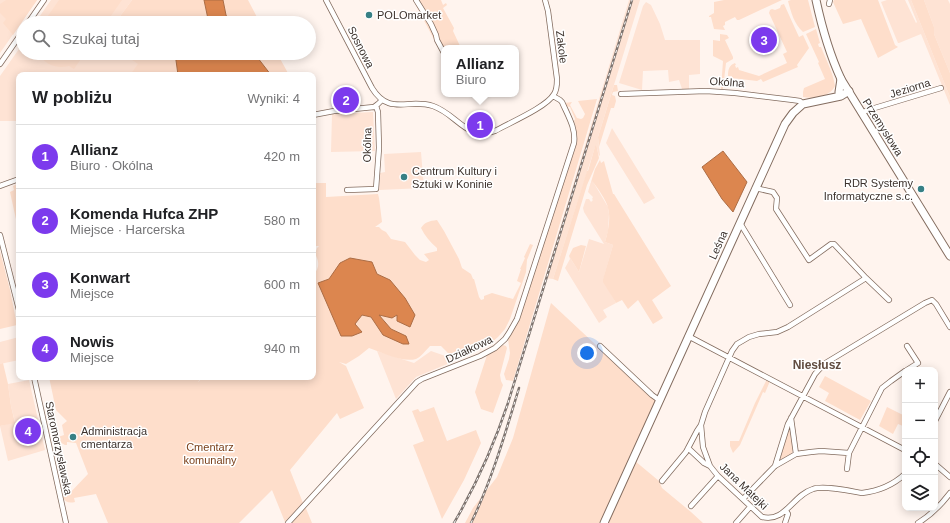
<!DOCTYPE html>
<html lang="pl">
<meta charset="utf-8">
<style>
:root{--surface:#fff;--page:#f2f2f2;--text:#202124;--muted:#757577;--line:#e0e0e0;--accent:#7c3aed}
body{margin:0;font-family:Arial,sans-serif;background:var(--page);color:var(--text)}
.controls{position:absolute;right:12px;bottom:12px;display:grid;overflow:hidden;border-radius:8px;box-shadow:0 2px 10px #0003}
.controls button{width:36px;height:36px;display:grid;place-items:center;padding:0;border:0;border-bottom:1px solid var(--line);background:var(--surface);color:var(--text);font:20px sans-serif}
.you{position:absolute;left:587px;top:353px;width:14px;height:14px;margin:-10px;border:3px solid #fff;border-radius:50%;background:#1a73e8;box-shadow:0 0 0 6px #1a73e833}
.badge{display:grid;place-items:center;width:26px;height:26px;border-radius:50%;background:var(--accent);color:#fff;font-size:13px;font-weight:700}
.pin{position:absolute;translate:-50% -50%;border:2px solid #fff;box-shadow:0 1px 4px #0006}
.popup{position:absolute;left:441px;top:45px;width:78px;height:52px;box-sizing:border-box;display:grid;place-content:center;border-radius:8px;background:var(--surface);filter:drop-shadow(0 1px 3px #0005);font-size:13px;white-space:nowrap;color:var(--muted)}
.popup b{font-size:15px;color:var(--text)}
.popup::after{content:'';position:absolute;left:50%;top:100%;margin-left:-8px;border:8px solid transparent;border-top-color:var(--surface)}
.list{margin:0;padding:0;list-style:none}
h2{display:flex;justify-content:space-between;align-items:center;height:52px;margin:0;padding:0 16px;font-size:17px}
h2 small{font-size:13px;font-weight:400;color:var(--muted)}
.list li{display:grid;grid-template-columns:26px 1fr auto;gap:12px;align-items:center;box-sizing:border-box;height:64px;padding:0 16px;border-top:1px solid var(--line)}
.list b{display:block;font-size:15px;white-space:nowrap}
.list p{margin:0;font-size:13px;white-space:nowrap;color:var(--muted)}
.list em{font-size:13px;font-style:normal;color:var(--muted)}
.icon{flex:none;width:22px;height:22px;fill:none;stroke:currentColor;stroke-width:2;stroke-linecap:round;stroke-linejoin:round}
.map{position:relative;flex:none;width:950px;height:523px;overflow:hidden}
.search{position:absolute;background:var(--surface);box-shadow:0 2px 10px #0003;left:16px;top:16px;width:300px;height:44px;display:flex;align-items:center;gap:10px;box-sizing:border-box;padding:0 14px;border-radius:22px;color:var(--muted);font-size:15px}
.panel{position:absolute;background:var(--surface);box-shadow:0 2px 10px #0003;left:16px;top:72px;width:300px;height:308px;border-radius:8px}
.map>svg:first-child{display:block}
</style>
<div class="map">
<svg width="950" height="523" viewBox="0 0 950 523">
<rect width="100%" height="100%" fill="#fff4ee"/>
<!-- built -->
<path fill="#fee3d4" d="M0,0H37L0,53Z
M51,0H132L115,23H35Z
M629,0H640L598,137L599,147L600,155L599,156L596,144L553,279L545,278Z
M887,0H905L916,23L917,22L908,0H911L950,97V105L921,34L899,43H898L881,2Z
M924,0H948L950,4V73L934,34V27Z
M646,2L651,5L660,24L665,40H700V74L689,75V89H682L679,80L669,82L668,70L643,71L642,90L619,83L643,6Z
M23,41V53H139V75H19V121H0V76L19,49L18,48Z
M373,112L375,151L331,152L332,114Z
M612,128L655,198L644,204L606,143Z
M421,152L424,188L379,190L380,173L385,172L384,154Z
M592,180L608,207L609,214L608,231L605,242L613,245L603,280L616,303L603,310L607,317L599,323L565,268L570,259L569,256L579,272L589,239L604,244L584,212L583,208L586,199H589L591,202L593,200L592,199L593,197L588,192Z
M19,337V360L0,364V342Z
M377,351L414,363L431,351L457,360L416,377L396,399Z
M29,380L45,450L8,461L0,426L15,422L11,406L8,384Z"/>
<!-- green -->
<path fill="#fedecb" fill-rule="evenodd" d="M6,0H37L13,35L3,23L6,19L0,13V4Z
M59,0H122L106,23H43Z
M132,0H204L208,19L202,23H115Z
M223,0H248L260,23H230L226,15Z
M413,0H441L443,5L446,3L447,5L443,8L454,28L453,31L460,46L467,47V48H444V58Z
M724,0H782L739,20H737L735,17L725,22V25L723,26L725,30L714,29L711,17H709V16L714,13V2Z
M791,0H808L815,27L803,32C794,24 791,12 788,1Z
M834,0H878L895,45L898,47L878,58L861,19L843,24L833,2Z
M911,0H924L934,27V34L950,73V97Z
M784,4L799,37L803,35L809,48L797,65L798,67L763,82L761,79L757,81L732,78V76H728C728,70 729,65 735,63L736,65H735L736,68L738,67L739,70L759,76L787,63L783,54L787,52L769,13L770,10L772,9L775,10L780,8L781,5Z
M816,29L820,43L818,44L819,47H821C826,60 833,72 835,86C830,97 813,99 803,97V92L804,88L825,79L818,63L819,62L806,34Z
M720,34L727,35L729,38L725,40L733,57V59L726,63L723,89H721L723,61L713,56V40L720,41Z
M38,53H85L74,69L69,66C56,69 45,65 38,53Z
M122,53H175L178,75H130L138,64Z
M254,53H277L289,75H271Z
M614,85H617L618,91L613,92L612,95L615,96L616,101L614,108H611L599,147L598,137Z
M597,99L513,381L506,380L504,374L509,359L510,353L508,339L517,323L576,146C577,137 577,130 574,121L575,119L570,107L566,106L565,103L572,102L570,105L577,118L581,119L583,118L585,114L578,101Z
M596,143L599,158L587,185L558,281L553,279L587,171H588Z
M600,160L601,163L604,161L605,165L613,194H614L671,286L652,300L663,318L653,324L638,300L628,309L622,300L616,303L603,282V279L613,245L605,242C608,232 611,219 608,208C607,201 597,187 592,181L588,192L595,169Z
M19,183V233L10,192L14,190L13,186Z
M313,183H326V197L378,194L379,198L382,222L375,227H379L382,230L386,232L391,239L405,242L415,255L420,260L426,262L429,260L424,254L437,251V248C430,242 425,236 421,228C425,222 429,221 437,220L444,231L459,259L462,268L471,274L473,279H474L479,297L481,300L484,299V296L492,293L513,299L521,283L517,281L521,269H520L525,258L524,257L530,244L533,245L527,260L526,272L510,319L505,329L498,337L491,343L480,350L478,348L479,344L469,348L455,356H451L441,346H430C426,350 421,357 416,359C403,363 381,352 369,348L359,356L346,364L339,362L346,366L364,408L340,419L337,413L290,470L303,503L285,522L272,490L239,523H108L96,494L74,498L75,502C70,503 66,503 63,498L64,495L66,497L88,474L76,443L67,442V445H65L56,440L55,438L64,435L62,425L67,421L56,410L49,377H202L198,382L204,377H313V312L316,310L313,311V282L315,280L314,274C320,267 319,261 315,254L317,248L319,246H313ZM372,262L377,274L390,280L410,327L397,315L379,314L391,329L406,336L383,335L371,317L362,315L355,324L361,332L319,283Z
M581,245L586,246L579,272L569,256L573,248Z
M0,251L10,290L17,325L0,329Z
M551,303L656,401L630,455L635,461L659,481L662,488L691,512L703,523H465L473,508L497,477L513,438Z
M503,345L506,346L507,348L500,375L501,381L503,385L493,413L481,409L475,392L487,355L496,350Z
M3,363L8,384L11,406L15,423L0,426V364Z
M825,376L871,401L860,420L825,401L829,393L819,387Z
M767,379L770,381L765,393L763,392L740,445L733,453L730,446V441H739L755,403Z
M434,407L447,441L476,430L481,443L464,480L442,519L413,445L424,441L412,411L418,409L420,412Z
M887,407L905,416V420L903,426L898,424L893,434L879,426Z
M790,424L793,448L792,454L779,462Z
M305,506L312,523H289Z"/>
<!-- water -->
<path fill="#dc864f" stroke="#ac6d45" d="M204,0H223L226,15L230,23H202L208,19Z
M175,53H254L271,75H222L215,74L210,75H178Z
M723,151L747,182L733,212L722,199L702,167Z
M350,258L372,262L377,274L390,280L405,298L415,315L410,327L397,321V315L392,318L379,315L391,329L406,336L409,344H403L383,335L371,317L362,315L355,324L362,332L352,336H341L318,283L329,279L340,263Z"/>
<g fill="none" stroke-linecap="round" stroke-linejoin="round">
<defs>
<path id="street" d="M326,0L372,88C389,116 408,98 433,106C457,114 467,142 495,131C509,123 547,107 554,94C557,90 557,84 557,79L548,11L545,0
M416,0L431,24L436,35L437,40L444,53
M829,4L830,0
M28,23L44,0
M0,64L23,31
M621,94L706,91L735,93L793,100L800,101L803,104
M861,113L868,110L941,88
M313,115L334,111L374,107L378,104L382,100
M0,186L19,179
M755,188L773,192L777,198L776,209L809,260L831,244H834L866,278L889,300
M347,190L376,189L379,148L378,112L376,106
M740,223L790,305
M0,235L19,310
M688,336L905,450
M600,346L652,395L659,400
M907,346L918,363L907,370
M34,377L66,523
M791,418L796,454
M935,421L950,392
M688,448L704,463L710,466L718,476L762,517C785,523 793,495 813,489C823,485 850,491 862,493C879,491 892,486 905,474
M935,464L950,477
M710,466L703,447L701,425L705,412L732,351L737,344L749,337L759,334L777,332L788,327L866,278
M775,466L788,424L815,374L824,364L925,303L932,300L936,304L950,327
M847,469L849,453
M662,481L686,452L697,431L701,425
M743,499L775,466L796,454L811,452L821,451L849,453L882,388L891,381L905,371
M691,506L718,476
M288,523L417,382L422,379L480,356L495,348L505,339L509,333L517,319L574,143C576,128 568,116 562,102L560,100L553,96
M736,523L750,507
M785,523L788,514L786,511
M918,523C931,515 941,505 950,493"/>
<path id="secondary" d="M839,92L841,79
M604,523L785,124L793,113L803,104L841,96L849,91"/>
<path id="primary" d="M816,0C822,28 829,53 841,79L950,256"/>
</defs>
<!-- street casing -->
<use href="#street" stroke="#836c5f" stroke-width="6"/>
<!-- secondary casing -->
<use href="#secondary" stroke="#836c5f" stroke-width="9"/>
<!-- primary casing -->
<use href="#primary" stroke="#836c5f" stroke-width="9"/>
<!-- street -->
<use href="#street" stroke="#fff" stroke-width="4.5"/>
<!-- secondary -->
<use href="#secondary" stroke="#fff" stroke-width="7"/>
<!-- primary -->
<use href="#primary" stroke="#fff" stroke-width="7"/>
<defs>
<path id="rail" d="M454,523C476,485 494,445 508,403L632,0
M471,523C492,480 505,434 519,388"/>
</defs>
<!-- rail casing -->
<use href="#rail" stroke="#7e746f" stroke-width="2.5"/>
<!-- rail -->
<use href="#rail" stroke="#fff" stroke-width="1" stroke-dasharray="3" stroke-linecap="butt"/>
</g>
<!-- markers -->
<g fill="#378085" stroke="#fff" stroke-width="1.5">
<circle cx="369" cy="15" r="4"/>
<circle cx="404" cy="177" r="4"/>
<circle cx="921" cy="189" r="4"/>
<circle cx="73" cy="437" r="4"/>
</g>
<g text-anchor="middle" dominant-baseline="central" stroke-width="3" stroke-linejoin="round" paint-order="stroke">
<!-- poi labels -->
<g font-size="11" fill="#3c322d" stroke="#fff" text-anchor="start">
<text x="377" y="15">POLOmarket</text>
<text x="412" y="171">Centrum Kultury i<tspan x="412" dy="13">Sztuki w Koninie</tspan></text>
<text x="913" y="183" text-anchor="end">RDR Systemy<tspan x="913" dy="13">Informatyczne s.c.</tspan></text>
<text x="81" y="431">Administracja<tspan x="81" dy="13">cmentarza</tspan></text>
</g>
<!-- street labels -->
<g font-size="11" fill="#3c322d" stroke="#fff">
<text transform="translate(361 47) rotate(63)">Sosnowa</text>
<text transform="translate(562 47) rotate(83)">Zakole</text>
<text transform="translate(727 82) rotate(4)">Okólna</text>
<text transform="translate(910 88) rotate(-17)">Jeziorna</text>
<text transform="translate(883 127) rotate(58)">Przemysłowa</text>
<text transform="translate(367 145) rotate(-89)">Okólna</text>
<text transform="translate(718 245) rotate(-66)">Leśna</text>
<text transform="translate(469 349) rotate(-25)">Działkowa</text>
<text transform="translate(59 448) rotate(78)">Staromorzysławska</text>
<text transform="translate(744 486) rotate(44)">Jana Matejki</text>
</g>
<!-- park labels -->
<g font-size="11" fill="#7b421c" stroke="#fff">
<text x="210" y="447">Cmentarz<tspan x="210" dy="13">komunalny</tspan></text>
</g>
<!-- neighbourhood labels -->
<g font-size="12" font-weight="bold" fill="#614c40" stroke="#fff">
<text x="817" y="365">Niesłusz</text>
</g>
</g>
</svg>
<div class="controls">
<button>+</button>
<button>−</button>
<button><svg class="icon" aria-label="locate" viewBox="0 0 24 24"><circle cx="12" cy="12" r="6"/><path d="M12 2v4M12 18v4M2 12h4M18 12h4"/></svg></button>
<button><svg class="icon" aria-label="layers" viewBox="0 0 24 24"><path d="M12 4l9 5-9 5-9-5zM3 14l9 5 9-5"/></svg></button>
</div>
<div class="you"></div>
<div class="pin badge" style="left:480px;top:125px">1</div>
<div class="popup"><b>Allianz</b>Biuro</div>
<div class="pin badge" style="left:346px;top:100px">2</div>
<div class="pin badge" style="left:764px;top:40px">3</div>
<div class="pin badge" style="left:28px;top:431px">4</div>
<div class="search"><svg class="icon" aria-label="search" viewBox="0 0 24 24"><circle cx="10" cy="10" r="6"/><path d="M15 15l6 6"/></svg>Szukaj tutaj</div>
<section class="panel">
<h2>W pobliżu<small>Wyniki: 4</small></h2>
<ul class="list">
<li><span class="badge">1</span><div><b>Allianz</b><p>Biuro · Okólna</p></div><em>420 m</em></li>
<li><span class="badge">2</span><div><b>Komenda Hufca ZHP</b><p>Miejsce · Harcerska</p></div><em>580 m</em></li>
<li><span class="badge">3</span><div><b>Konwart</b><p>Miejsce</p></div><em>600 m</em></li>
<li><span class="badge">4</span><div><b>Nowis</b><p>Miejsce</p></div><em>940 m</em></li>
</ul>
</section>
</div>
